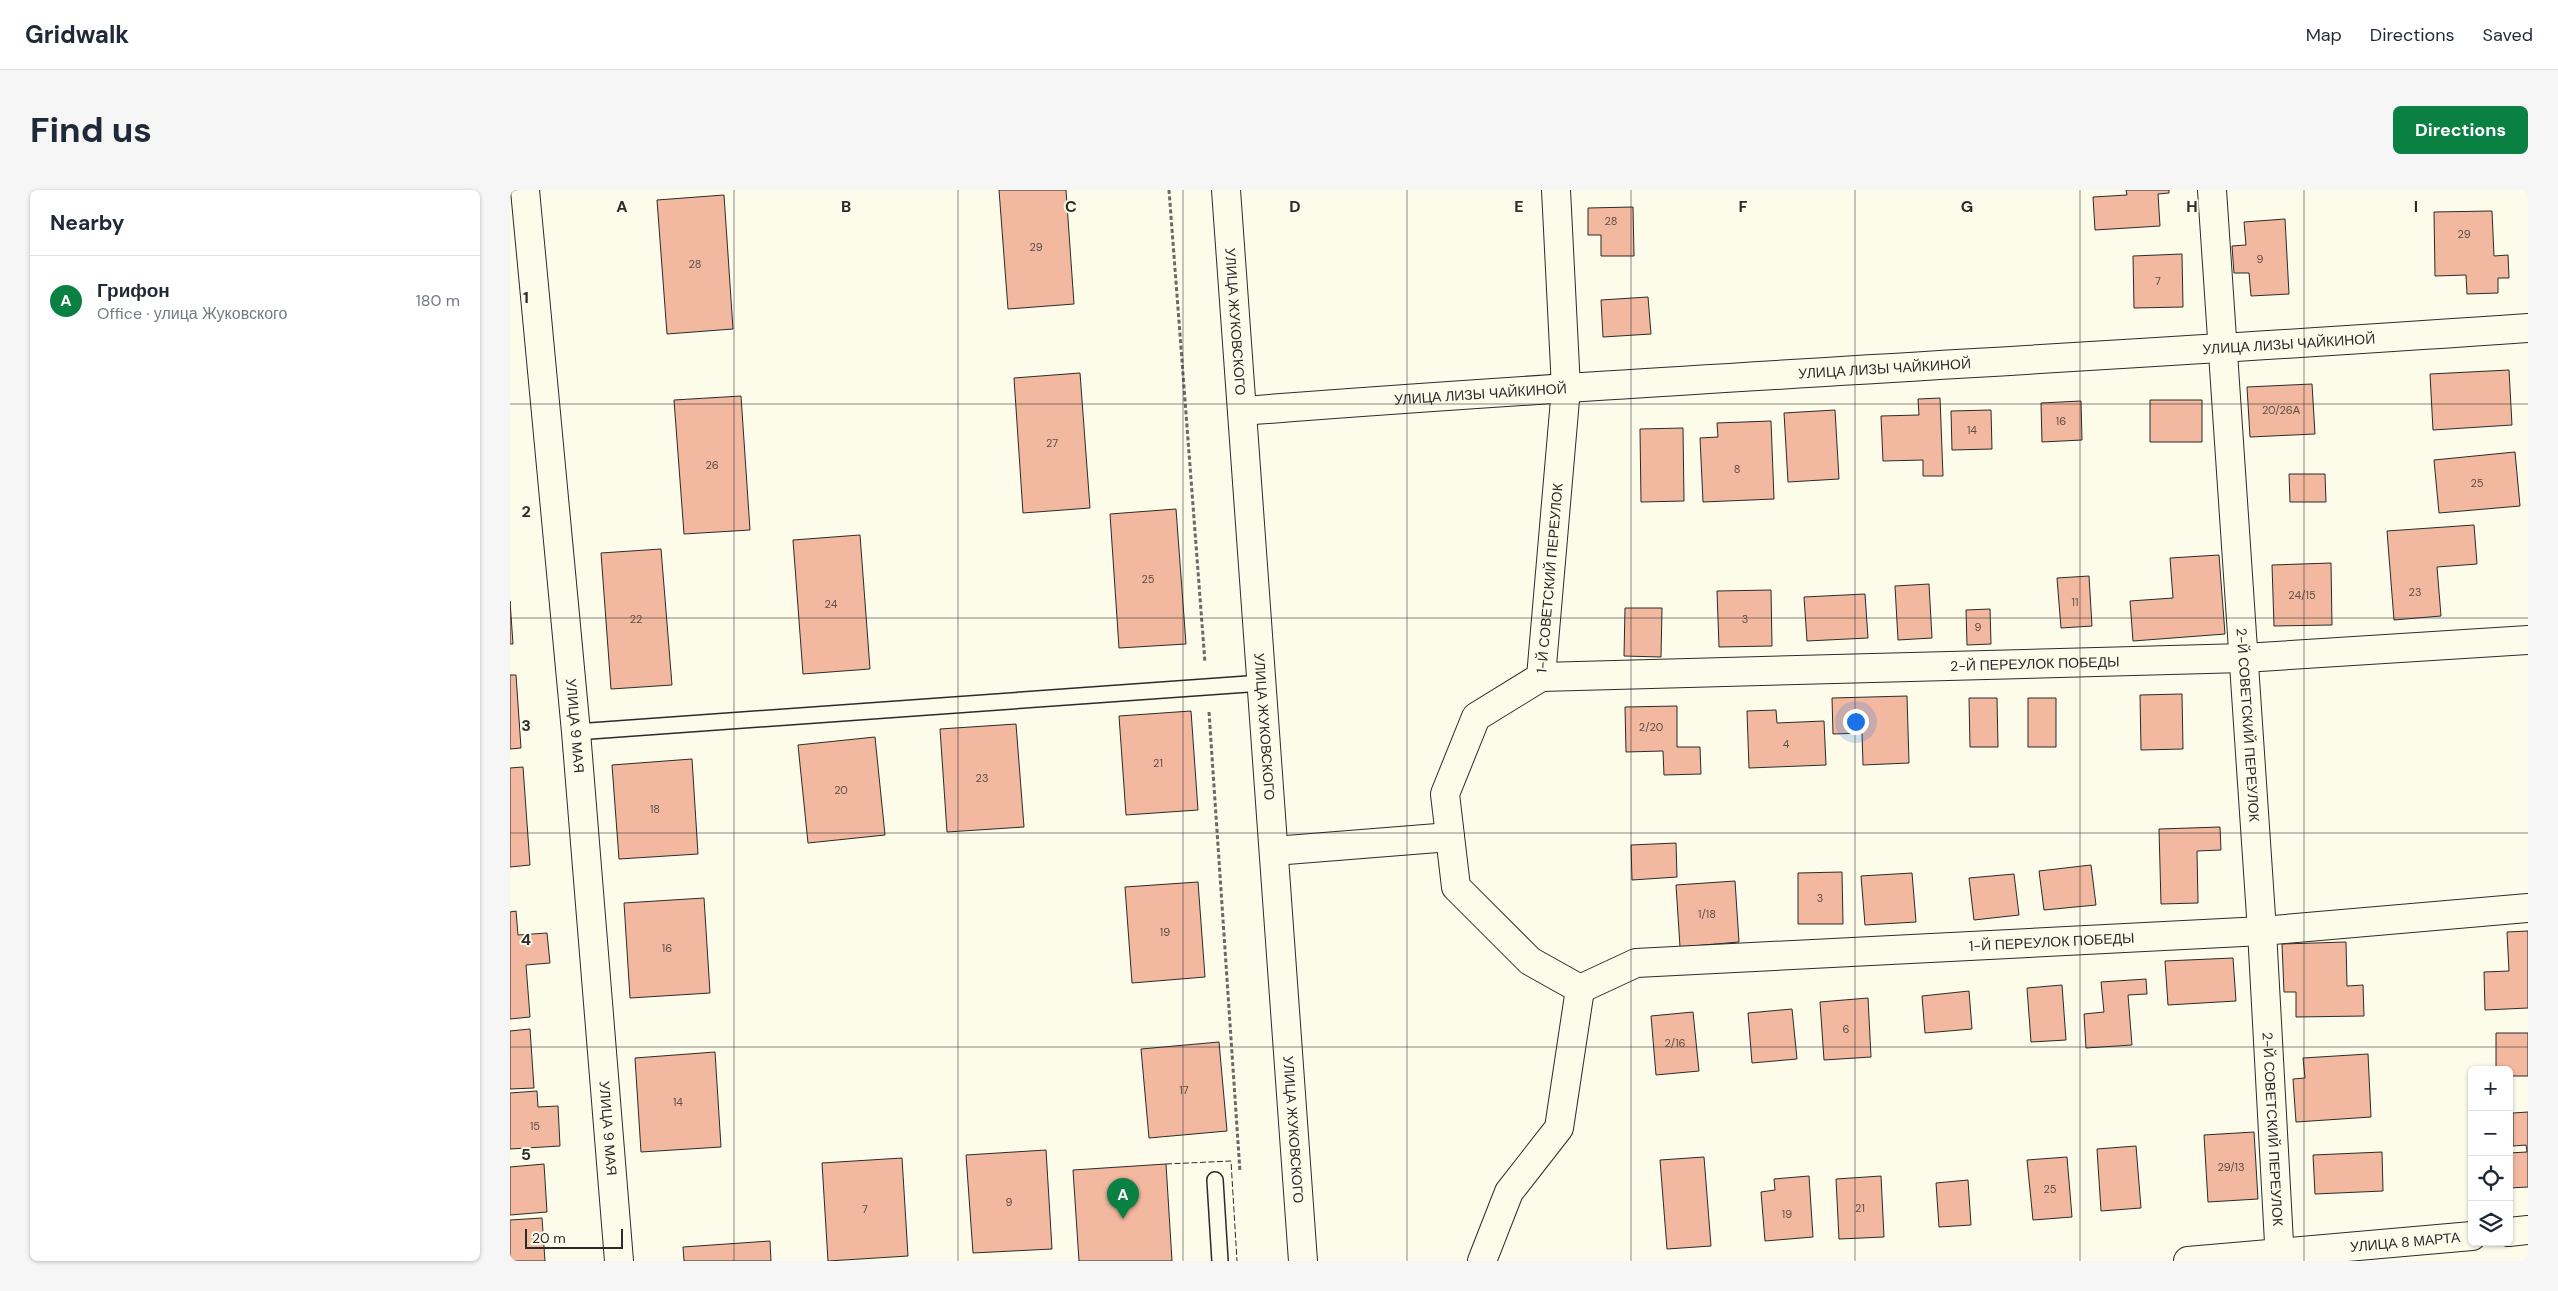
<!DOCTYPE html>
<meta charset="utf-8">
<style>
:root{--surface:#fff;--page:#f6f6f7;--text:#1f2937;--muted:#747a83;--line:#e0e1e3;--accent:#0b8043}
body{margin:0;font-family:"DM Sans",sans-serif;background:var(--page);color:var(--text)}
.controls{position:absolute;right:15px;bottom:15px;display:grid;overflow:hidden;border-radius:8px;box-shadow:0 1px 4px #0004}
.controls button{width:45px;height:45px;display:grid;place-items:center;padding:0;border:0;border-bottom:1px solid var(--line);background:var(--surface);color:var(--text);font:25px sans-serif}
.scale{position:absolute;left:15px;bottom:12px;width:98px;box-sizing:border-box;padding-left:5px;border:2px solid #2b2b2b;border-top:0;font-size:14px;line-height:18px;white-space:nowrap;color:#2b2b2b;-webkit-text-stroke:4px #fdfbea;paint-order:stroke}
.you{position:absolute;left:1345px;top:531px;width:18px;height:18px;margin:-12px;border:4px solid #fff;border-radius:50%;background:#1a73e8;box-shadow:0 0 0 8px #1a73e833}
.badge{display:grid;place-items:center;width:32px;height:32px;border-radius:50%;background:var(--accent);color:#fff;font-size:16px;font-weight:700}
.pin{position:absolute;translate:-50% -41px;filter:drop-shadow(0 1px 2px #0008)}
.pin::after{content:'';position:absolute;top:26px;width:18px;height:15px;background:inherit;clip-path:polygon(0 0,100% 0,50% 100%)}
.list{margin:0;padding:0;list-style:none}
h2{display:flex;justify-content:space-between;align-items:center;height:65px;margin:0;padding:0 20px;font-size:21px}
h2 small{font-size:16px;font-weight:400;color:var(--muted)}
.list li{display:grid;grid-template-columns:32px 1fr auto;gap:15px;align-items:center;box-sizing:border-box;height:90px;padding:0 20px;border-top:1px solid var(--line)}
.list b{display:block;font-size:19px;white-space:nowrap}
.list p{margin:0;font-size:16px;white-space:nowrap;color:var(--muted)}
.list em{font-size:16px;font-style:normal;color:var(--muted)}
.icon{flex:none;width:28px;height:28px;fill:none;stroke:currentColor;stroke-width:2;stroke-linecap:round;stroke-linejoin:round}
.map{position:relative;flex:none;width:2018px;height:1071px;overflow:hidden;border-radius:8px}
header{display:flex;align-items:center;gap:30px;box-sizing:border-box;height:70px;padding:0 25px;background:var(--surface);border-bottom:1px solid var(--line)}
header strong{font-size:24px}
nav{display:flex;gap:28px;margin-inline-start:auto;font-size:18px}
.intro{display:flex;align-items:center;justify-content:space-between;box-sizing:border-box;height:120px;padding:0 30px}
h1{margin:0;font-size:35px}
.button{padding:12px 22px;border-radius:8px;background:var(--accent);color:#fff;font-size:18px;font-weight:700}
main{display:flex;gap:30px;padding:0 30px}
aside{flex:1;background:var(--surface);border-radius:8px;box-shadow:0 1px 4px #0004}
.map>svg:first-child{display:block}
</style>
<header>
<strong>Gridwalk</strong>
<nav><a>Map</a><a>Directions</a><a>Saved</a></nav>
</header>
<div class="intro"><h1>Find us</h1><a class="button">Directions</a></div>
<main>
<aside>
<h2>Nearby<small></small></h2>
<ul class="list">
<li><span class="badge">A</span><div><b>Грифон</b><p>Office · улица Жуковского</p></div><em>180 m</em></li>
</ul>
</aside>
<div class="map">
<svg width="2018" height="1071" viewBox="0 0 2018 1071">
<rect width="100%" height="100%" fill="#fdfbea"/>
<!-- building -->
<path fill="#f2b8a0" stroke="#2b2b2b" d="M489,0H556L564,114L498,119Z
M1616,0H1659V3L1648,4L1650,36L1585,40L1583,7L1617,5Z
M214,5L223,139L157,144L147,10Z
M1123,17L1124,66H1091V45H1078V18Z
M1982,21L1984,66L1998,65L1999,88H1988V103L1957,104L1956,85L1925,86L1924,22Z
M1775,29L1779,104L1741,106L1739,83H1724L1722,56L1736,55L1734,32Z
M1672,64L1673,117L1624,118L1623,66Z
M1138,107L1141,144L1093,147L1091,110Z
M1999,180L2002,235L1923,240L1920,184Z
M570,183L580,318L513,323L504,188Z
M1802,194L1805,244L1740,247L1737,197Z
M231,206L240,340L174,344L164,210Z
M1430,208L1433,286H1413V270L1373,271L1371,226L1409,225L1408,209Z
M1640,210H1692V252H1640Z
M1571,211L1572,250L1532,252L1531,213Z
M1325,220L1329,289L1278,292L1274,223Z
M1481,220L1482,259L1442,260L1441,221Z
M1261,231L1264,309L1193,312L1190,248L1208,247L1207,233Z
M1173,238L1174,311L1131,312L1130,239Z
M2005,262L2010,316L1929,323L1924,270Z
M1779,284H1815L1816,312H1780Z
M666,319L676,454L609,458L600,324Z
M1964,335L1967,374L1927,377L1931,426L1884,430L1877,341Z
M350,345L360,479L293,484L283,350Z
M151,359L162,495L101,499L91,363Z
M1709,365L1715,444L1623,451L1620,411L1663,408L1660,368Z
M1821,373L1822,435L1764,436L1762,375Z
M1579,386L1582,436L1551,438L1547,388Z
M1419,394L1422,448L1388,450L1385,396Z
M1261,400L1262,456L1209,457L1207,401Z
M1355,404L1358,448L1297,451L1294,407Z
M0,411L3,454H0Z
M1115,418H1152L1151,467L1114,466Z
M1480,419L1481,454L1457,455L1456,420Z
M0,485H6L11,558L0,559Z
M1672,504L1673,559L1631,560L1630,505Z
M1397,506L1399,573L1353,575L1352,543L1323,544L1322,508Z
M1459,508H1487L1488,557H1460Z
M1518,508H1546V557H1518Z
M1167,516V557H1190L1191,584L1154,585L1153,561L1116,562L1115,517Z
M1266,520L1267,533L1314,531L1316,575L1239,578L1237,521Z
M681,521L688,620L616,625L609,526Z
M506,534L514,637L437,642L430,539Z
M365,547L375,645L298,653L288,555Z
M182,569L188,664L109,669L102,575Z
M13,577L20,675L0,677V578Z
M1710,637L1711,660L1687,661L1688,713L1651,714L1649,639Z
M1166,653L1167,687L1122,690L1121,655Z
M1581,675L1586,715L1534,720L1529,681Z
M1332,682L1333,734H1288V683Z
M1402,683L1406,732L1355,735L1351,686Z
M1504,684L1509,725L1464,730L1459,688Z
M1225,691L1229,752L1170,757L1166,695Z
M688,692L695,787L622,793L615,697Z
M194,708L200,803L120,808L114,713Z
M6,721L8,745L37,743L40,773L16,775L20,827L0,829V722Z
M2018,741V818L1975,820L1974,782L1999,781L1997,742Z
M1836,752L1837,796L1853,795L1854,826L1786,827V802H1774L1772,754Z
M1723,768L1726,811L1658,815L1655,771Z
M1636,789L1637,804L1618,805L1622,855L1576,858L1574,824L1594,822L1591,792Z
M1552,795L1556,850L1521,852L1517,798Z
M1459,801L1462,839L1415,843L1412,806Z
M1358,808L1361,867L1314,870L1310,812Z
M1282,819L1287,869L1242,873L1238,823Z
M1183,822L1189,881L1146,885L1141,826Z
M20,839L24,898L0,899V841Z
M1986,843H2018V886H1999V880H1986Z
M709,852L717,941L639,948L631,859Z
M205,862L211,957L131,962L125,868Z
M1858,864L1861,927L1786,932L1783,889L1795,888L1793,868Z
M27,901L28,917L48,916L50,956L0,959V903Z
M2018,922V997L1999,998V963L2017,962L2016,955L2003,956V923Z
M1744,942L1748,1009L1698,1012L1694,945Z
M1626,956L1631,1018L1591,1021L1587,959Z
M536,960L542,1059L463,1063L456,965Z
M1872,962L1873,1001L1805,1004L1803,965Z
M1194,967L1201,1056L1157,1059L1150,970Z
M1557,967L1562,1027L1523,1030L1517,970Z
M392,968L398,1066L318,1071L312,973Z
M34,974L37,1022L0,1025V977Z
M656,974L662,1071H569L563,980Z
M1299,986L1303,1047L1255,1051L1251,1002L1265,1000L1264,989Z
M1371,986L1374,1047L1329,1049L1326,989Z
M1458,990L1461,1035L1429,1037L1426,993Z
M32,1028L35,1071H0V1030Z
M260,1051L261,1071H174L173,1057Z"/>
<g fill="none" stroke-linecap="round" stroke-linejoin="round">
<defs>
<path id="lane" d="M66,542L752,493
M705,990L710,1071"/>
<g id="street">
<path id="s1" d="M15,0L66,542L109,1071"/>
<path id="s2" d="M1702,0L1752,741L1770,1071"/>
<path id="s3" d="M732,221C1160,188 1589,168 2018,138"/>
<path id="s4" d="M1031,487L1734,468L2018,450"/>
<path d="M764,661L940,647"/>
<path id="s5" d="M1070,799L1126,773L1752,741L2018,718"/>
<path d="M1999,1042L2018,1040"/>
<path id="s6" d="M972,1071L999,1002L1049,938L1070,799L1020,771L946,697L935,604L966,527L1031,487L1056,198L1046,0"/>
<path id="s7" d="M1678,1071L1962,1046"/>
</g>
<g id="secondary">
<path id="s8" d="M716,0L793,1071"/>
</g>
</defs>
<!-- lane casing -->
<use href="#lane" stroke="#2b2b2b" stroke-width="18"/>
<!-- street casing -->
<use href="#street" stroke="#2b2b2b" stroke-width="30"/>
<!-- secondary casing -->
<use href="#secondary" stroke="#2b2b2b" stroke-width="30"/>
<!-- path -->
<path stroke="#6a6964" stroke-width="3" stroke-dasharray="4 2.5" stroke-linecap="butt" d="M659,0L695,473
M699,522L730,982"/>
<!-- lane -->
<use href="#lane" stroke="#fdfbea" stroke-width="15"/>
<!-- street -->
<use href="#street" stroke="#fdfbea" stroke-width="28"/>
<!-- secondary -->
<use href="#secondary" stroke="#fdfbea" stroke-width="28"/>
<!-- fence -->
<path stroke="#2b2b2b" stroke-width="1" stroke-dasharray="6 2.5" stroke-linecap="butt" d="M656,974L721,971L727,1071"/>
</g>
<!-- grid -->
<path fill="none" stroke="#2b2b2b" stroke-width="1" stroke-opacity="0.55" d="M224,0V1071M448,0V1071M673,0V1071M897,0V1071M1121,0V1071M1345,0V1071M1570,0V1071M1794,0V1071M0,214H2018M0,428H2018M0,643H2018M0,857H2018"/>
<g text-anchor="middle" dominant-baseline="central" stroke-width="4" stroke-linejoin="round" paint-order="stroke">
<!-- number labels -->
<g font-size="11" fill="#5d4e48">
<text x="1101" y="31">28</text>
<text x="1954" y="44">29</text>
<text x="526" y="57">29</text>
<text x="1750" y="69">9</text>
<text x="185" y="74">28</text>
<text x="1648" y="91">7</text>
<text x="1771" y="220">20/26А</text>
<text x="1551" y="231">16</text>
<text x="1462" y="240">14</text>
<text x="542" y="253">27</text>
<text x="202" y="275">26</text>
<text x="1227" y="279">8</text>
<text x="1967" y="293">25</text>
<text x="638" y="389">25</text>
<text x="1905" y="402">23</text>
<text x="1792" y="405">24/15</text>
<text x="1565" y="412">11</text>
<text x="321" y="414">24</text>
<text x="126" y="429">22</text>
<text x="1235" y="429">3</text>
<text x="1468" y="437">9</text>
<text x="1141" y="537">2/20</text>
<text x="1276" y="554">4</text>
<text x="648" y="573">21</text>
<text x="472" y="588">23</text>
<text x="331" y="600">20</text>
<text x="145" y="619">18</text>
<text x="1310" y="708">3</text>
<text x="1197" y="724">1/18</text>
<text x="655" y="742">19</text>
<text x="157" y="758">16</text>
<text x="1336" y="839">6</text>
<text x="1165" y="853">2/16</text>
<text x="674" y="900">17</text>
<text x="168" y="912">14</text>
<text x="25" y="936">15</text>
<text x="1721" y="977">29/13</text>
<text x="1540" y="999">25</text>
<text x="499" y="1012">9</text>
<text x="1350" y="1018">21</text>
<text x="355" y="1019">7</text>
<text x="1277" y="1024">19</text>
</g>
<!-- street labels -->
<g font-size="14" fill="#2b2b2b" stroke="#fdfbea">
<text stroke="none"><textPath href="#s8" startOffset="132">УЛИЦА ЖУКОВСКОГО</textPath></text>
<text stroke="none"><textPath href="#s3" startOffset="1049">УЛИЦА ЛИЗЫ ЧАЙКИНОЙ</textPath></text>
<text stroke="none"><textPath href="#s3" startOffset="644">УЛИЦА ЛИЗЫ ЧАЙКИНОЙ</textPath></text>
<text stroke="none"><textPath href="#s3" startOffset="239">УЛИЦА ЛИЗЫ ЧАЙКИНОЙ</textPath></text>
<text stroke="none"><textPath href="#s6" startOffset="810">1-Й СОВЕТСКИЙ ПЕРЕУЛОК</textPath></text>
<text stroke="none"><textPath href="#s4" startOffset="494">2-Й ПЕРЕУЛОК ПОБЕДЫ</textPath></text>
<text stroke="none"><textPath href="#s1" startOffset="538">УЛИЦА 9 МАЯ</textPath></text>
<text stroke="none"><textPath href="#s8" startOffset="538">УЛИЦА ЖУКОВСКОГО</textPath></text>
<text stroke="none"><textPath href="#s2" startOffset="536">2-Й СОВЕТСКИЙ ПЕРЕУЛОК</textPath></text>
<text stroke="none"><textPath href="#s5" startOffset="478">1-Й ПЕРЕУЛОК ПОБЕДЫ</textPath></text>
<text stroke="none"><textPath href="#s1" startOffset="942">УЛИЦА 9 МАЯ</textPath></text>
<text stroke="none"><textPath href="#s8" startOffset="942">УЛИЦА ЖУКОВСКОГО</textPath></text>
<text stroke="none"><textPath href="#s2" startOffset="941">2-Й СОВЕТСКИЙ ПЕРЕУЛОК</textPath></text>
<text stroke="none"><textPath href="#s7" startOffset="218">УЛИЦА 8 МАРТА</textPath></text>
</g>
</g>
<g font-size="16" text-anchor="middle" font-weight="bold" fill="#2b2b2b" stroke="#fdfbea" stroke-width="4" stroke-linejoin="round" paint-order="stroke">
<text x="112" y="22">A</text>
<text x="336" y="22">B</text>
<text x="561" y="22">C</text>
<text x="785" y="22">D</text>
<text x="1009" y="22">E</text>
<text x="1233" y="22">F</text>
<text x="1457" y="22">G</text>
<text x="1682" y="22">H</text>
<text x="1906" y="22">I</text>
<text x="16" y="113">1</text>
<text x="16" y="327">2</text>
<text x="16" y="541">3</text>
<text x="16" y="755">4</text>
<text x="16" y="970">5</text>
</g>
</svg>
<div class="controls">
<button>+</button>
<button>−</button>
<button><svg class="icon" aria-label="locate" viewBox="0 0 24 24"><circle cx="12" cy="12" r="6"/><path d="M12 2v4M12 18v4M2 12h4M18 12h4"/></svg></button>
<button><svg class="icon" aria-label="layers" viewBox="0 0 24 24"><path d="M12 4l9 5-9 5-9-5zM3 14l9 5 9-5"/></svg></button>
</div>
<div class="scale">20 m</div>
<div class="you"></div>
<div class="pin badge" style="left:613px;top:1029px">A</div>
</div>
</main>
